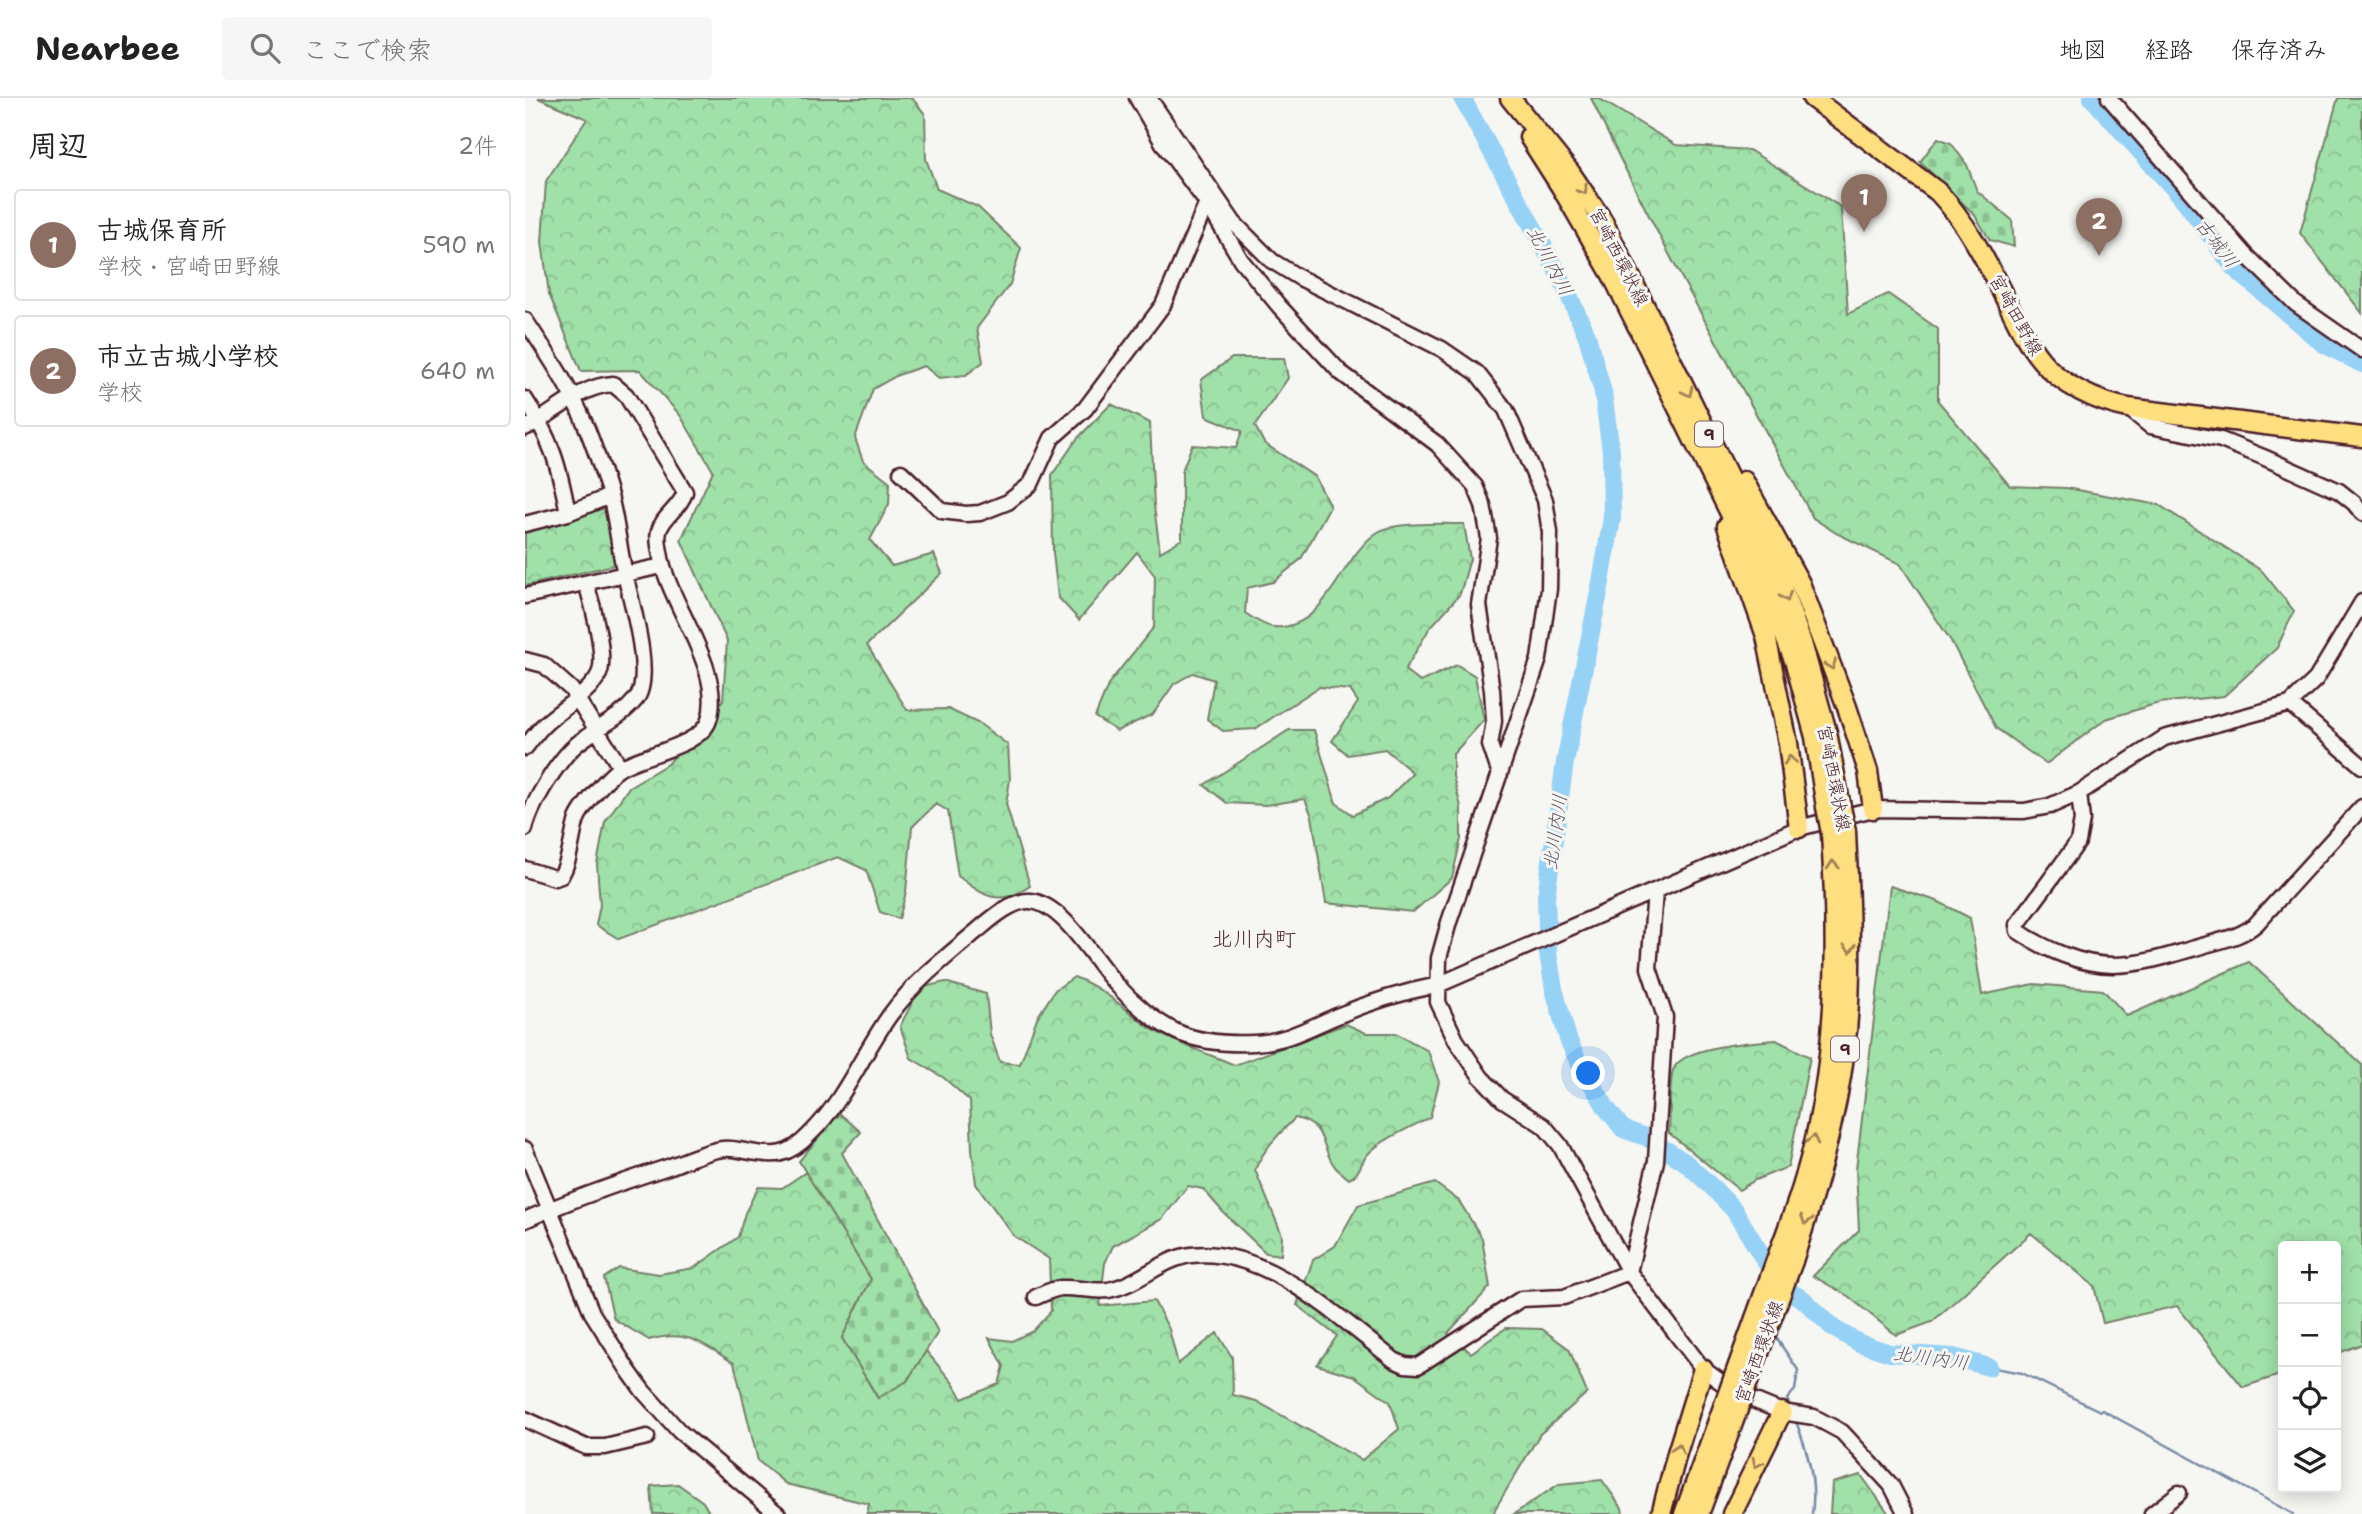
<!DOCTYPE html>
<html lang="ja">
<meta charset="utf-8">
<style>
:root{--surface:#fff;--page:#f6f6f6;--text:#222;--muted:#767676;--line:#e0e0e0;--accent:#b45309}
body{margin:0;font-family:"Shantell Sans","Klee One",sans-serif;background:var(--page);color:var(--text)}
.controls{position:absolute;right:21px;bottom:21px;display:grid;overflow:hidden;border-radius:7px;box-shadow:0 4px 18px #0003}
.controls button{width:63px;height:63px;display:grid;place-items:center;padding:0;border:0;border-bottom:2px solid var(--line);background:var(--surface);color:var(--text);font:35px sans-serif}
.you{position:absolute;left:1064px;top:976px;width:24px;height:24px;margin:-18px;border:5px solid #fff;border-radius:50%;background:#1a73e8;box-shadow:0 0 0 10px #1a73e833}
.badge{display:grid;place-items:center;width:46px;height:46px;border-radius:50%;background:var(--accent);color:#fff;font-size:23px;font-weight:700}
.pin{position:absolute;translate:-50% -58px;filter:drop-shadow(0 2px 4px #0008)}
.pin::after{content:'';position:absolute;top:37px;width:24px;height:21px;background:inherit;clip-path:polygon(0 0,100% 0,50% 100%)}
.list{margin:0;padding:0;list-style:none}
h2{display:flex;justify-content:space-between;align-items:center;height:91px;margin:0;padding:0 28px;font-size:30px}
h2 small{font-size:23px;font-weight:400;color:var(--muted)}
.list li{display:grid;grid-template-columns:46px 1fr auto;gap:21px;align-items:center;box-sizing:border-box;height:112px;margin:0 14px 14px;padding:0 14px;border:2px solid var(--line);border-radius:7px}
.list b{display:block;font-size:26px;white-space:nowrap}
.list p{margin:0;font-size:23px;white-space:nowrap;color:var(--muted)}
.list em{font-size:23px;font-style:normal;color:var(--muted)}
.icon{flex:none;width:38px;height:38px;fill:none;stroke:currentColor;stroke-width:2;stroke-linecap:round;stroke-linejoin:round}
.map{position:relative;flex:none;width:1837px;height:1416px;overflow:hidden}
header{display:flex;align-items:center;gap:42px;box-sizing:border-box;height:98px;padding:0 35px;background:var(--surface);border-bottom:2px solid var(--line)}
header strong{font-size:33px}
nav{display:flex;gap:38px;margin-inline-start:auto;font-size:24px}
.search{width:490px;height:63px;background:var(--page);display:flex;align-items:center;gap:18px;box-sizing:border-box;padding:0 24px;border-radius:7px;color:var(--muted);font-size:26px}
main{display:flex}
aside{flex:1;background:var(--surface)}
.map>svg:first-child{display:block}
</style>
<header>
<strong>Nearbee</strong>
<div class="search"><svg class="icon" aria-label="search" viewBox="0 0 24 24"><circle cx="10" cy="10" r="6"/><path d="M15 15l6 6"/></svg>ここで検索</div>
<nav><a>地図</a><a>経路</a><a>保存済み</a></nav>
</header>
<main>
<aside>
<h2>周辺<small>2件</small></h2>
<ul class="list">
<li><span class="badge" style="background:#8d6e63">1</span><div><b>古城保育所</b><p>学校 · 宮崎田野線</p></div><em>590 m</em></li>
<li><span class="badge" style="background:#8d6e63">2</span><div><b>市立古城小学校</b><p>学校</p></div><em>640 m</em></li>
</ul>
</aside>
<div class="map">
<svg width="1837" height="1416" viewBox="0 0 1837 1416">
<defs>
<pattern id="forest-crowns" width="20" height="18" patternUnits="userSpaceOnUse" patternTransform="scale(1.75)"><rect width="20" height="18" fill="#a0e0a9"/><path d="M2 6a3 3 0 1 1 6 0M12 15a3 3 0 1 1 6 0" fill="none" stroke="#8bc092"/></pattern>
<pattern id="cemetery-stones" width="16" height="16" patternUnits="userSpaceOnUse" patternTransform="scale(1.75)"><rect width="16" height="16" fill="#a0e0a9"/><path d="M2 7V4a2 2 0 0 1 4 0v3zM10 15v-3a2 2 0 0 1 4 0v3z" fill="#8bc092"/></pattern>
</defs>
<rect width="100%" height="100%" fill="#f6f6f2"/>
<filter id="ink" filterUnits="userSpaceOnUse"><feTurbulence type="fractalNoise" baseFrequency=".0143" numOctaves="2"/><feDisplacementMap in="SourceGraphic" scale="14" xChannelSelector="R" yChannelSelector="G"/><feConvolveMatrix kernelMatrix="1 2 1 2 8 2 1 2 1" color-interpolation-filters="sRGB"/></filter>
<g filter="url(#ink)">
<!-- forest -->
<path fill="url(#forest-crowns)" stroke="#75806a" stroke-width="2" d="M13,0H387L400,16L401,61L412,91L453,109L496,150L485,186L452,230L458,264L441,277L414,280L399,268L373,277L348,291L330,340L338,363L365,384L364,406L345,442L367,468L409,456L417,475L342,547L382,612L423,611L455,626L483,647L485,682L481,706L505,788C474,809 460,799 433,778L423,713L411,706L387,729L381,794L374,821L355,814L341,772L313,759L94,841L71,827L75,807L72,766L80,724L104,689L144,665L198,602L202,543L156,442L188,373L155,317L115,272L56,273L24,196L17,144L21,83L62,21Z
M1066,0H1073L1151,47L1224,52L1316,109L1323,216L1363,196L1413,231V303L1485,388L1541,390L1634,407L1737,473L1769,513L1752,550L1699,598L1634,605L1581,621L1521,666L1471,630L1426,543L1375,466L1311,435L1288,420C1213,281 1133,144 1066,0Z
M1813,0H1837V215L1775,135Z
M707,260H759L763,280L730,328L739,345L790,379L805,408L776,461L748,484L722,490L720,515C728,520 740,529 749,529C802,533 815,458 853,434C870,424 919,426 939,426L945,461L935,496L904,531L880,572L895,584L932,567L950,578L959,622L928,656V678L936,709V741L927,780L888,814L801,805L787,718L780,701L741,707L702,705L679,687L764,632H789L811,705L828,717L863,700L888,675L860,651L823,657L807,643L833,604L825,592L794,589L730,631L698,633L682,621L689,582L668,575L649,586L628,616L592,633L570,619L584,585L629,529L630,478L612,454L554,522L533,499L528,455L527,377L552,341L586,306L625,325L629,408L635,454L657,441V373L667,347L711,350L717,333L681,318L676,282Z
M83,409L97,465L0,488V431Z
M1365,788L1412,803L1445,820L1457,897L1509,886L1578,892L1602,918L1724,864L1837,967V1246L1811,1256V1148H1758V1276L1718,1289L1652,1208L1578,1225L1569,1188L1506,1135L1407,1224L1371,1237L1323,1198L1288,1178L1334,1132L1331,1071Z
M549,879C579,890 599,911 625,930C645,943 686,957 710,967L821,926L841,935H871L903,953L914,984L905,1019C889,1028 855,1042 843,1056C835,1065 836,1075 824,1081C820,1078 815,1074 811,1070C794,1050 804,1027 770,1020C754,1036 739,1050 730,1072L757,1137L756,1157L741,1155L698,1114L678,1091L663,1088L637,1121L588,1148L580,1165L575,1208L629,1203L644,1231L653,1266L692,1235L707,1259L708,1297L731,1303L837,1362L874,1331L865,1304L829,1278L792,1267L812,1238L772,1207L788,1162L810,1148L833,1107L910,1085L934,1103L957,1140L965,1189L923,1235L946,1255L981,1230L1017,1231L1044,1251L1062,1295L1015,1336L970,1411L969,1416H342L344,1406L261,1386L233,1363L209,1265C178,1246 163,1231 124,1242L89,1221L79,1180L94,1170L134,1176L169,1170L213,1139L220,1115L233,1089L257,1090L281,1074L346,1181L317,1240L352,1299L382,1283L401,1253L428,1285L437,1301L474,1286L479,1268L464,1240L487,1243L508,1233L526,1213L524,1161L489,1138L451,1086L447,1052L445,1003L419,980L386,960L375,928L395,890L420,884L461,896L465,936L475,964L495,966L512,920L530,892Z
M1251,942L1285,959L1263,1069L1230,1082L1214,1092L1144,1035C1145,1022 1144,978 1149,970C1160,948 1229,944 1251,942Z
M1336,1377L1364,1416H1305L1307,1385Z
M1077,1382L1097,1410L1098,1416H989L1034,1386Z
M153,1386L178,1404L185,1416H128L126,1388Z"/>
<!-- cemetery -->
<path fill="url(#cemetery-stones)" stroke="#75806a" stroke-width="2" d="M1413,40L1426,45L1442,67L1452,93L1487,122L1489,149L1465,142L1449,116L1395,64Z
M314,1015L336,1034L317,1055L413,1234L382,1283L353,1300L317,1240L346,1181L274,1063Z"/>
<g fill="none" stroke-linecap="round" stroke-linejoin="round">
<!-- stream -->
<path stroke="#788aa5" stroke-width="2.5" d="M1250,1234V1238L1273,1272L1270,1292L1262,1301L1266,1311
M1464,1269L1497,1275L1575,1313L1577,1312L1768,1416
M1270,1321C1282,1351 1292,1383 1287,1416"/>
<!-- river -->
<path stroke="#96d1f6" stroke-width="18" d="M937,0L1037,182L1062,238L1078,294L1086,353L1087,420L1076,484L1040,664L1021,799L1023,855L1029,891L1043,941L1053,963L1082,1011L1098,1031L1121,1039L1160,1064L1188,1090L1209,1112L1248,1176L1263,1193L1278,1201L1308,1230L1334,1245L1365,1255L1428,1259L1464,1269
M1567,0L1660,103L1709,170L1797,245L1837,266"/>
<defs>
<path id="minor" d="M612,0L639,47L682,105L716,162L754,208L815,274L912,346L950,388L958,407L964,440L954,507L967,592L969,623L965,647L975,676
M624,0L709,125L747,163L775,180L917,251L952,275L981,312L1020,402L1025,434L1024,491L1014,561L924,824L914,860L913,904L931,942L956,979L977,1001L1019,1028L1035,1047L1104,1174L1178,1271L1211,1295L1257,1314L1289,1319L1317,1334L1366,1387L1381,1416
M1584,0L1721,157L1771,206L1837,252
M0,222C23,256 48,294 63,333C71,354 79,376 85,398C92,424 94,451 100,476C106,503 129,579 111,601C96,620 71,630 52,646C33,662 6,706 0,731
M0,301C27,342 34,368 43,415
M1603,310L1625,328L1696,342L1738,359L1814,393L1829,405L1837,415
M0,330C30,316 54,288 88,286L101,297L160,394C156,409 138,418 134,433C132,440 134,448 135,454C142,505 200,570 184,622C176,648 119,656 97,669C85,675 57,709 52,721C46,740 46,761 36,778L30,780L0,771
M376,374L417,413L441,416L455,415L483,404L506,386L527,340L560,311L638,207L682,105
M0,426L43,415L85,398
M0,498L137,468
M0,562L19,567L46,591L95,669
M1765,606L1837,668
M0,650C7,641 13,632 21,625C36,611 65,595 74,576C82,559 67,504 61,485
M1554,695L1557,722L1553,744L1492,827L1493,833C1519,851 1556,867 1588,867C1618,867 1649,856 1677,848C1697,842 1716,839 1731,826L1837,709
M0,1051L67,1215L103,1272L118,1293L154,1333L253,1416
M0,1122C47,1101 97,1084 146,1068C162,1062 181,1053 198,1051C206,1050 213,1052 220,1053C250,1059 263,1059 285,1036C320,1002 337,956 365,917C389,884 422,858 453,832C466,821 487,802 505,803C538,805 570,864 591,886C607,904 630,924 652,934C674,944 705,946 729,945C760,944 784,930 812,918C845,904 878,894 913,887L1274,730L1348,711L1499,713L1525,708L1554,695L1639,640L1765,606L1791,581L1837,504
M511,1199C518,1196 527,1191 536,1190C551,1189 568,1194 583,1192C613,1187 636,1161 666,1157C740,1148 814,1220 869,1262L880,1267L893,1268L996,1201L1039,1199L1104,1174L1131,1063L1140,919L1124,870L1130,794
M0,1321L61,1349H80L122,1339
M1627,1416L1654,1395"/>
<path id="major" d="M985,0L1045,74L1078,123L1255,483L1277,545L1302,634L1315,704
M1287,0L1413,94C1443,126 1461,163 1481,202C1491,222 1501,244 1516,262C1536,287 1572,304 1603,310L1837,339
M1004,39L1036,89L1087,177L1237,480L1270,565L1290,639L1301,709
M1219,383L1275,485L1322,609L1343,673L1348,711
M1202,428L1241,538L1263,645L1274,730
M1254,1154C1263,1129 1273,1104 1280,1079C1313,967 1313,850 1306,735
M1268,1163C1290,1094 1311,1024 1320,951C1329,879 1324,806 1321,733
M1136,1416L1152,1355L1178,1271
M1159,1416L1198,1309
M1174,1416L1212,1314
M1207,1416L1257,1314"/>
</defs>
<!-- minor casing -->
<use href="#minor" stroke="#4a1f2b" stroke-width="19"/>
<!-- major casing -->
<use href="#major" stroke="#4a1f2b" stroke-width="23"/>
<!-- minor -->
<use href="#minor" stroke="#f6f6f2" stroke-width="14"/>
<!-- major -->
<use href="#major" stroke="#fedf80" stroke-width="18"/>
<defs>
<path id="major-bridge" d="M1315,704L1321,733
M1301,709L1306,735
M1198,1309L1254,1154
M1212,1314L1268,1163"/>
</defs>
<!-- major-bridge casing -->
<use href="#major-bridge" stroke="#4a1f2b" stroke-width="23" stroke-linecap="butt"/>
<!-- major-bridge -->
<use href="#major-bridge" stroke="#fedf80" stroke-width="18"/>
</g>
<!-- one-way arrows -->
<defs><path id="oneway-chevron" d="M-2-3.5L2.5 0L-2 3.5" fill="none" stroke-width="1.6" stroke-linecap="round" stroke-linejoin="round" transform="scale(1.75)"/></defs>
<g stroke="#a47f56">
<use href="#oneway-chevron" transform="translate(1058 92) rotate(55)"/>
<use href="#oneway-chevron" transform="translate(1163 294) rotate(63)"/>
<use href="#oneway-chevron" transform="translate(1261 499) rotate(70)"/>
<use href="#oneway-chevron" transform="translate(1306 567) rotate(69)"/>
<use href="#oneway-chevron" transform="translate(1265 662) rotate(-98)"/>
<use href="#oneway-chevron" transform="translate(1308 767) rotate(-94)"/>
<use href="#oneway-chevron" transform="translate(1325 850) rotate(88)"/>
<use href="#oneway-chevron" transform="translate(1288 1042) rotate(-77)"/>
<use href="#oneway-chevron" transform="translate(1281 1122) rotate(107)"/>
<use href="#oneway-chevron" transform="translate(1153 1350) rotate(-74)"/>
<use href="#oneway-chevron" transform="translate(1232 1365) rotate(116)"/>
</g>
</g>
<g text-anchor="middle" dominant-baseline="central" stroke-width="6" stroke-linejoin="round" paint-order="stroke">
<!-- shield labels -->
<g fill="#f6f6f2" stroke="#7e6067" stroke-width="2">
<rect x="1170" y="323.5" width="28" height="25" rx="5"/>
<rect x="1306" y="938.5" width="28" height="25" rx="5"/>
</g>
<g font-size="16" font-weight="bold" fill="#4a1f2b">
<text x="1184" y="336">9</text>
<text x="1320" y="951">9</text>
</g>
<!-- street labels -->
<g font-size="18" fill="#4a1f2b" stroke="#f6f6f2">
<text transform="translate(1094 159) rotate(63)">宮崎西環状線</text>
<text transform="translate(1491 217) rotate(61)">宮崎田野線</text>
<text transform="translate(1309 680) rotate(79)">宮崎西環状線</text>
<text transform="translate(1234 1254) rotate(-70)">宮崎西環状線</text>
</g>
<!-- water labels -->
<g font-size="19" font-style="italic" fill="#615468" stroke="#f6f6f2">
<text transform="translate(1692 145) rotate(53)">古城川</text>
<text transform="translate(1025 163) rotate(62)">北川内川</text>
<text transform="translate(1030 734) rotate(-82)">北川内川</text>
<text transform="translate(1406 1260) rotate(8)">北川内川</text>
</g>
<!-- quarter labels -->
<g font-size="21" fill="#4a1f2b" stroke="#f6f6f2">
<text x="729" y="841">北川内町</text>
</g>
</g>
</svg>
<div class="controls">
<button>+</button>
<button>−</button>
<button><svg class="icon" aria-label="locate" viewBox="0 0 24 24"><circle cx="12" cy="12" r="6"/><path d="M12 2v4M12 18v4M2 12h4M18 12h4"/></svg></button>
<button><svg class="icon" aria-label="layers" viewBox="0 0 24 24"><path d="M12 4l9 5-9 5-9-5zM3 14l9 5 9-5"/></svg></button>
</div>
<div class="you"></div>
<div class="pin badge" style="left:1339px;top:134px;background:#8d6e63">1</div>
<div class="pin badge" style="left:1574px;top:158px;background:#8d6e63">2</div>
</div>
</main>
